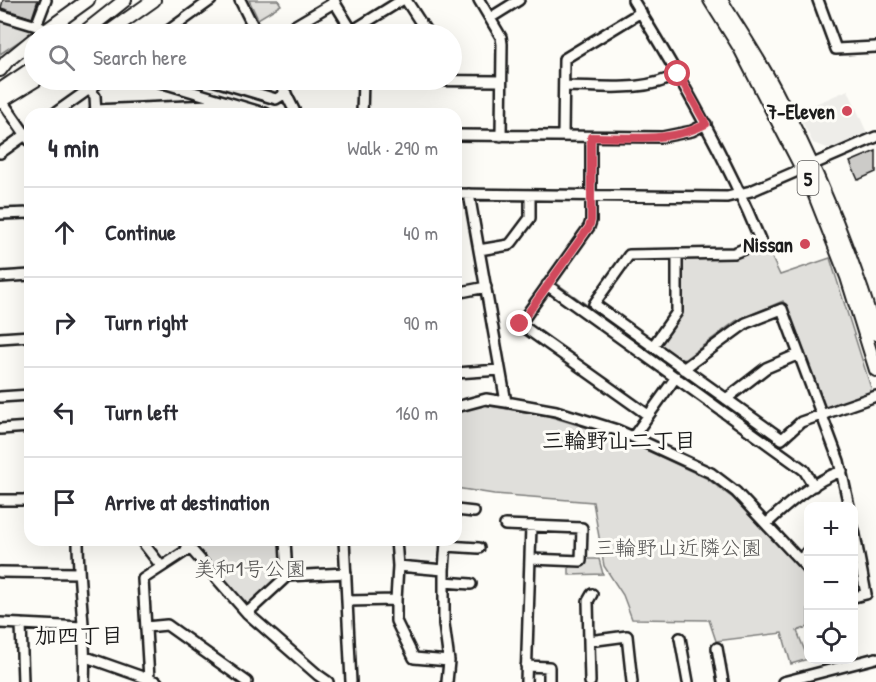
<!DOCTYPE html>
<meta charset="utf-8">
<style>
:root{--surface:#fff;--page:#f2f2f3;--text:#2b2b33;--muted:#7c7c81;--line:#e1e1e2}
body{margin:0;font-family:"Patrick Hand","Klee One",sans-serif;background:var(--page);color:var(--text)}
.controls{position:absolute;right:18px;bottom:18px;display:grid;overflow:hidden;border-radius:12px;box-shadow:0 6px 24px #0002}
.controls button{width:54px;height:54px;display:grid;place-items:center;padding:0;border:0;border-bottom:2px solid var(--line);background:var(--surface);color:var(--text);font:30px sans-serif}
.stop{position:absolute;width:18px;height:18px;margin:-14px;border:4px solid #d1495b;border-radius:50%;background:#fff}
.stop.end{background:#d1495b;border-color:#fff;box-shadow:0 2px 6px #0008}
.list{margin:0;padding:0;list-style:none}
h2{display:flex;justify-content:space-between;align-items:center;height:78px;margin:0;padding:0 24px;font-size:26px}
h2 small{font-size:20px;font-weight:400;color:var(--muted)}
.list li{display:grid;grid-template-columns:39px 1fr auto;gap:18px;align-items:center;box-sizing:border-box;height:90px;padding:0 24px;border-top:2px solid var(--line)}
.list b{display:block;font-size:22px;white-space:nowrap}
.list em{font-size:20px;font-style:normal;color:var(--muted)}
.icon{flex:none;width:33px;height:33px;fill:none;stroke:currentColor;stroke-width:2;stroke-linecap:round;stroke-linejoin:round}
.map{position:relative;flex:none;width:876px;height:682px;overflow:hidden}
.search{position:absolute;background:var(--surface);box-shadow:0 6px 24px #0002;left:24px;top:24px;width:438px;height:66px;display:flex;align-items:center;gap:15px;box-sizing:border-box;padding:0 21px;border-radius:33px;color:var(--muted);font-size:22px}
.panel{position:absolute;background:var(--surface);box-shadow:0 6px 24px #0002;left:24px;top:108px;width:438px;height:438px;border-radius:18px}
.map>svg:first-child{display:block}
</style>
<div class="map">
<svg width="876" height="682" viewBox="0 0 876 682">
<rect width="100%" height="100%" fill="#fdfcf7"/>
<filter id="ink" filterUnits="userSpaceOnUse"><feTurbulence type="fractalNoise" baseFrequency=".0167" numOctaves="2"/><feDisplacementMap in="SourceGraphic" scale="12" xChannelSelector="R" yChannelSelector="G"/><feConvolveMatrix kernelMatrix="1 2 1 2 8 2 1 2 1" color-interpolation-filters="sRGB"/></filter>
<g filter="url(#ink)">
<!-- built -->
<path fill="#eeede9" d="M848,90L867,133L830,149L813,143L797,112Z"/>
<!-- green -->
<path fill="#e0dfdb" stroke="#7e7e7c" stroke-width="1.5" d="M249,0H278L281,5L258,19Z
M0,18L38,29L0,54Z
M766,245L780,275L830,258L871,388L869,394L828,409L824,408L783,301L736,321L685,359L680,360L662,347L660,343L682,312V260L685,258L734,257Z
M555,282L781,444L778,446L555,286Z
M484,405L548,416L618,437L706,478L734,499L808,577V627L797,631L808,659L791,664L782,633L716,641L709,620L632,619L623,595L604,566L593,502L494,494L456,488V412Z
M188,540H281L284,572L281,577L252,603L245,604Z
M585,559H599L603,574L569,575V565L584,566Z"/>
<!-- building -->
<path fill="#cccbc8" stroke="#1c1c1c" stroke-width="1.5" d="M3,0H38L32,18L1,8Z
M876,151V172L858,180L850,162Z"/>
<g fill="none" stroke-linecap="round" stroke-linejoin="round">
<defs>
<path id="minor" d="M240,0L257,34
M333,0L354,34
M406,0L428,34
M479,0L501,37L502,44L501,136
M633,0C681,78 726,157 761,242L734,253L629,255L594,304L782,439L801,422L876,396
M818,0L836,49L876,47
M0,15L40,27L52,34
M490,18L519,0
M296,25L335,2
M36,26L46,0
M352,31L402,0
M164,34L211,0
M153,80L267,114
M212,80L276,99L286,93
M279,80L296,114
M363,80L501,81
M564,86C601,86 645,93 678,74
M89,89L95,96L96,114
M2,101L30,141
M95,110L233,104
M54,114L102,80
M362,114L363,80
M456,135L662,137L692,131L706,124
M563,136L564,59L641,12
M591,137V221L589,227L520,324L648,415
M0,153L28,133
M456,194L727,197L751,191L876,137
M469,194L506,402
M0,214L30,213
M479,250L509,245L512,242L530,218V195
M0,277L30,275
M547,285L804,470L814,486
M456,293L486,287
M0,338L30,336
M653,346L677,312V254
M683,369L746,323L782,309L839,461L849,506
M456,373L500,370
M0,397L30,395
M726,399L766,368L799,354
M456,407L486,399L506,402L556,411L617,430L633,437L711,473L736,492L808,569
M0,429L30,427
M633,437L676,377
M0,500H30
M456,510L474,512
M766,524C788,504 813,481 842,471
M505,525L582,528L581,561L531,559
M854,530L866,594L854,597
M78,540C78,588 87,635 84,682
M141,540L161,566
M183,540L247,613L318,675L328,682
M285,540L287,576
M344,540L351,682
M446,546L479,548
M800,560L808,551
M444,570L446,542
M0,572L78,573
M444,582L471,584
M396,600L398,566L396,540
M347,601L396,600V621L414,658L449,661L444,624V570L398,566
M247,613L287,576L346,573
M0,623L83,627
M21,624L23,682
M146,627L167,625L247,682
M680,638L688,682
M589,641L627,636L632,682
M717,648L723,682
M86,657L157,682
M526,666L549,667V682
M149,679L143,579L189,549
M447,682L449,661
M526,682L531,526
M590,682L588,601L592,594
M783,682L876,658"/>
<path id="major" d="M710,0L740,48L812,188L847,277L876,370
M721,0C739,30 759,59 775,90C817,169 850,249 876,334
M41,34L88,0
M82,34L125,0
M106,34L154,0
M0,70L7,61L34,39
M0,90L34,67
M0,102L36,80"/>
</defs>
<!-- minor casing -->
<use href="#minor" stroke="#1c1c1c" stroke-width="14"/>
<!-- major casing -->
<use href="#major" stroke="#1c1c1c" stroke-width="16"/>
<!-- minor -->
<use href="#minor" stroke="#fdfcf7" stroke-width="9"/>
<!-- major -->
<use href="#major" stroke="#fdfcf7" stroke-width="12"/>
</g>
</g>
<g fill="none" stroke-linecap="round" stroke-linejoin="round" filter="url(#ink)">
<!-- route -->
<path stroke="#d1495b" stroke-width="8" d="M520,324L589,227L591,221V137C630,137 670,143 706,124L678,74"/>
</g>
<!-- markers -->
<g fill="#d1495b" stroke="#fdfcf7" stroke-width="2">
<circle cx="847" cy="111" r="6"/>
<circle cx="805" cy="244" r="6"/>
</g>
<g text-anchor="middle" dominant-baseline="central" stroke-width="6" stroke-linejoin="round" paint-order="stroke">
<!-- shield labels -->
<rect fill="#fdfcf7" stroke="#605f5e" stroke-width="1.5" x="797.5" y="161" width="21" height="34" rx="4.5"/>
<g font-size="20" font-weight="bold" fill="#1c1c1c">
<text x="808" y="178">5</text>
</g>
<!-- poi labels -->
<g font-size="21" font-weight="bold" fill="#1c1c1c" stroke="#fdfcf7" text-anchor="end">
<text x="835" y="111">7-Eleven</text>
<text x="793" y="244">Nissan</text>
</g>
<!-- park labels -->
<g font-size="21" fill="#575655" stroke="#fdfcf7">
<text x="678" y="547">三輪野山近隣公園</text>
<text x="250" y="568">美和1号公園</text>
</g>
<!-- neighbourhood labels -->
<g font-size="22" font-weight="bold" fill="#1c1c1c" stroke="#fdfcf7">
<text x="619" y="440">三輪野山二丁目</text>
<text x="79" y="635">加四丁目</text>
</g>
</g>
</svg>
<div class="controls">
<button>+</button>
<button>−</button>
<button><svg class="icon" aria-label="locate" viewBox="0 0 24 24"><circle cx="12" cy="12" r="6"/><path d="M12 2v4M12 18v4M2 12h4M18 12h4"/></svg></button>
</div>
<div class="stop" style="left:678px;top:74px"></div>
<div class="stop end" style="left:520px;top:324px"></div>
<div class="search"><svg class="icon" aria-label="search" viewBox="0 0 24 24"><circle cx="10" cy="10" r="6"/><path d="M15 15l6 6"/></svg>Search here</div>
<section class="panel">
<h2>4 min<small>Walk · 290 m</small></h2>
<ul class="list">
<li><svg class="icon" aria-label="ahead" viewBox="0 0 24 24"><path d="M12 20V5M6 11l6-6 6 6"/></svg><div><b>Continue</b></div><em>40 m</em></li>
<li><svg class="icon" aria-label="right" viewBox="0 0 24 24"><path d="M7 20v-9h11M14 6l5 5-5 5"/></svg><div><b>Turn right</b></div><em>90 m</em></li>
<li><svg class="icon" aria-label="left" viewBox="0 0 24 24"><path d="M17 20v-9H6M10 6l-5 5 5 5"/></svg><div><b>Turn left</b></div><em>160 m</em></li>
<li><svg class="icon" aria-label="arrive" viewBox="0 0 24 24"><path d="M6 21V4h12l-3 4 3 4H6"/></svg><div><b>Arrive at destination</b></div></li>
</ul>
</section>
</div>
